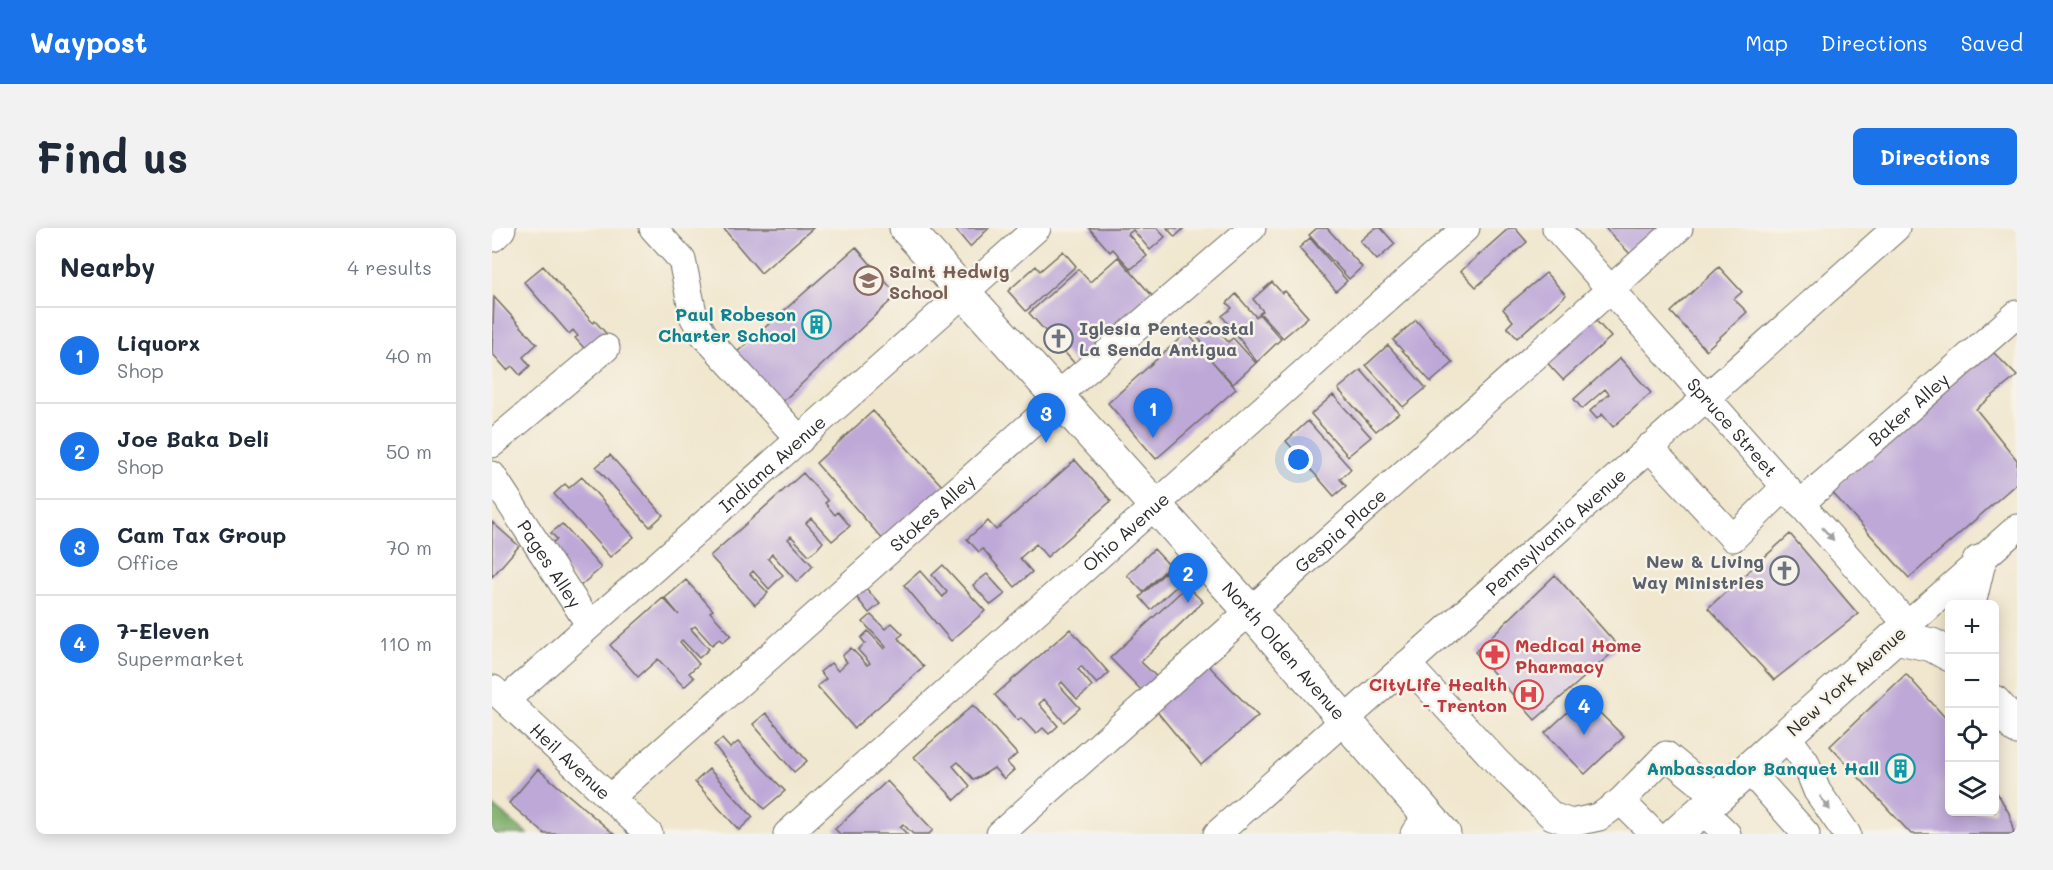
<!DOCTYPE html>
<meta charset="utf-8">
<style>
:root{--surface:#fff;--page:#f2f2f3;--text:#1f2937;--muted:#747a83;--line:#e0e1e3;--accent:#1a73e8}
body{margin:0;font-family:Mali,sans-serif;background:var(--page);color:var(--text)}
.controls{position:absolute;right:18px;bottom:18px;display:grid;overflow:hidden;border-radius:9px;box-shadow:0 3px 15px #0003}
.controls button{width:54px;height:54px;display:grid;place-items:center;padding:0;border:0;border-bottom:2px solid var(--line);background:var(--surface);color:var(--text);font:30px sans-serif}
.you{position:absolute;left:807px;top:232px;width:21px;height:21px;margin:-15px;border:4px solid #fff;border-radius:50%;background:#1a73e8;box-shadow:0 0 0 9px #1a73e833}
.badge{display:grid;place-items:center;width:39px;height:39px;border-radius:50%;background:var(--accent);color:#fff;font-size:20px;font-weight:700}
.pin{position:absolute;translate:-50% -50px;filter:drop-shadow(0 2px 3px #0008)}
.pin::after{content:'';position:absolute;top:32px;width:21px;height:18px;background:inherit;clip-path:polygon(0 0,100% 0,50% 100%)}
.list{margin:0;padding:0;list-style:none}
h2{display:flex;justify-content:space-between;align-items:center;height:78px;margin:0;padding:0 24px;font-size:26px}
h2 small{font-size:20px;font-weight:400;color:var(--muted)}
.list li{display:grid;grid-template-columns:39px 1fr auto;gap:18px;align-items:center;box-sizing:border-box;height:96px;padding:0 24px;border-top:2px solid var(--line)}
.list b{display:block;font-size:22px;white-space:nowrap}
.list p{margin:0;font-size:20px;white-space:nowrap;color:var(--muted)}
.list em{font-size:20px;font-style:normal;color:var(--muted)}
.icon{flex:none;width:33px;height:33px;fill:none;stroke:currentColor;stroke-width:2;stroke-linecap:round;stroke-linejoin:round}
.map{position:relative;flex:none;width:1525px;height:606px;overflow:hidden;border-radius:9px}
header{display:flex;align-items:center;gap:36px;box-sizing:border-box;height:84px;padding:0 30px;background:var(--accent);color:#fff}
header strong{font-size:28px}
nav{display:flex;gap:33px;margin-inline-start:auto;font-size:21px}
.intro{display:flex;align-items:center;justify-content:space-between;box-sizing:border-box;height:144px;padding:0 36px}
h1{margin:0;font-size:42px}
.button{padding:15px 27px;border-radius:9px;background:var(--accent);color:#fff;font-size:21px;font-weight:700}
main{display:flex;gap:36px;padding:0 36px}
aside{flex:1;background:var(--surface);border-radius:9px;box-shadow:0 3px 15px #0003}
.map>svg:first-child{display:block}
</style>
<header>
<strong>Waypost</strong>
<nav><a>Map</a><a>Directions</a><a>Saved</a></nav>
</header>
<div class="intro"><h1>Find us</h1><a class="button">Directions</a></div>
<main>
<aside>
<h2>Nearby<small>4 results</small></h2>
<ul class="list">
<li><span class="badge">1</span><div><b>Liquorx</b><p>Shop</p></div><em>40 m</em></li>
<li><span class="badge">2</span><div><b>Joe Baka Deli</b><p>Shop</p></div><em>50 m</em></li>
<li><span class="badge">3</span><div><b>Cam Tax Group</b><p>Office</p></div><em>70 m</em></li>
<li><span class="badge">4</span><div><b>7-Eleven</b><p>Supermarket</p></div><em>110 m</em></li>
</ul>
</aside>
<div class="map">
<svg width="1525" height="606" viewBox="0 0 1525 606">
<rect width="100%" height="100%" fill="#f7f3e8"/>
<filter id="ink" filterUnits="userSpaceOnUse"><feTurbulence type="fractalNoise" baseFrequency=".0167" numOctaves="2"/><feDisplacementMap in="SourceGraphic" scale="12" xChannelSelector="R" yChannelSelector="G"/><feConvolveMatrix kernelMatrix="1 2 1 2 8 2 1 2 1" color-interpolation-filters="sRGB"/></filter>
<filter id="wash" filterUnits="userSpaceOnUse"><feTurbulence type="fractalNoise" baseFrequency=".008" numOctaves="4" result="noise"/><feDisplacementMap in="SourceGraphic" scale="24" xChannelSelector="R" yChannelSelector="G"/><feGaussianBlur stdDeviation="1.35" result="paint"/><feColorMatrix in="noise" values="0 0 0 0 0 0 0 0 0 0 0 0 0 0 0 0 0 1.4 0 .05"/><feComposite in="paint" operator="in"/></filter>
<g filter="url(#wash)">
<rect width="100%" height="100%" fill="#f1e7cf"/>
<!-- forest -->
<path fill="#79aa66" stroke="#526a48" stroke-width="1.5" d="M0,577L36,606H0Z"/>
<g id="blocks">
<!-- building -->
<path fill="#bea8d8" d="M231,0H321L269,45Z
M462,0H497L478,19Z
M597,0H665L673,9L658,22L641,2L636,6L655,28L639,41L621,21L618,24Z
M675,0H692L683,9Z
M825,0H835L870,39L857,51L817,7Z
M883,0H889L903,16L885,32L868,13Z
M1017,0H1023L1035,14L984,59L969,43Z
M1113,0H1176L1142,30Z
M818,10L855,53L844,63L807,20Z
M364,19L405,67L288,176L244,125Z
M571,23L584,38L534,83L516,63L544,38L548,43Z
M626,29L662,70L585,138L537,85L586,41L598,54Z
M51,38L101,95L103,93L120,112L100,129L83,110L86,108L81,102L77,106L32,54Z
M1227,39L1250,64L1242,71L1255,84L1214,122L1179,84Z
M1054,45L1074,67L1025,110L1015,99L1021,93L1011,81Z
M780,54L790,65L793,63L816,89L791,110L768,85L771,83L761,71Z
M744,66L764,89L767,86L789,111L765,134L730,88L740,80L735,75Z
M2,69L45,116L31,129L38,138L28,147L20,138L15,142L0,125Z
M1098,86L1119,109L1071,152L1050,129Z
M924,92L961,135L939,154L901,112Z
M719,93L736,114L741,110L764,135L741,156L719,132L744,161L664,231L616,175L695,104L718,130L721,127L703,106Z
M896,117L934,160L911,179L874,137Z
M1498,121L1525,148L1484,181L1525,232V255L1417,350L1339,263Z
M1128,130L1159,165L1121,199L1110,186L1105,191L1098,183L1117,166L1113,161L1090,181L1082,171Z
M869,142L907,185L884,203L846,161Z
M841,167L879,209L856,228L819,186Z
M381,183L452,260L393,314L324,235Z
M816,193L859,241L848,251L854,258L842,268L794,213Z
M118,227L171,287L158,299L104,239Z
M583,232L619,273L555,329L544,316L528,330L540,344L523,359L491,321L487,324L475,311L496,293L504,302Z
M311,245L336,273L333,275L343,287L346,284L358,298L340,313L319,290L314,295L331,314L325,321L317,327L299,308L296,311L321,338L305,354L280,326L276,331L291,347L277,361L261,343L258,346L276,365L263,377L218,328Z
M90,249L142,309L118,329L62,266L73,256L77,260Z
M0,294L27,318L0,349Z
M70,296L109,340L88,358L54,320L65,311L59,305Z
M1298,306L1366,386L1282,452L1216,380Z
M662,321L678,338L651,364L635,347Z
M451,337L493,383L459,413L412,357L428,343L451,369L455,364L440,347Z
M679,339L691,352L659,382L648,369Z
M495,346L513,366L499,377L481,357Z
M1063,347L1127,419L1043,492L983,424Z
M194,352L221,382L218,384L239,407L231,414L227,411L220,417L203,398L199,401L217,421L207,430L190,412L188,414L207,436L197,445L202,450L192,459L166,431L146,449L118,417L171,370L187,387L173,370Z
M371,357L388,376L377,385L361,365Z
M695,358L711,374L649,434L668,452L654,467L618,430Z
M379,387L393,401L400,395L411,406L406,410L432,439L362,500L325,458L334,451L328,444L339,435L346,443L355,434L350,428L359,420L375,437L378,435L366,422L373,415L369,410L376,403L392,421L394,419L371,394Z
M578,401L617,445L605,456L589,438L586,441L600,458L593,465L585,471L570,454L567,457L588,480L572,494L552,471L547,476L566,498L557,506L551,500L544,506L529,490L526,493L503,467Z
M715,436L766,488L709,537L662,480Z
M1414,446L1458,495V584H1503V561L1517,585L1522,606H1419L1338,518Z
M1092,469L1132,509L1093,546L1053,505Z
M481,477L525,526L515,535L522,542L512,551L502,540L482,552L466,534L461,538L478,558L463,572L422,529Z
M274,485L315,533L302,544L261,496Z
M230,511L238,520L246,514L293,563L272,581L222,517Z
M46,541L122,606H53L17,575Z
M217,541L261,589L247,602L203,554Z
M395,553L441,602L437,606H421L411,596L408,599L415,606H348L343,601Z"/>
</g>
</g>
<g filter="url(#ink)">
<use href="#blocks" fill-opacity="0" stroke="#706d64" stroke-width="1.5"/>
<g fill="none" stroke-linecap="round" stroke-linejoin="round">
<defs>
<g id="minor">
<path d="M161,0L190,32L202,90L212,107L308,212"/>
<path id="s1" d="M1064,0L1416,397"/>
<path d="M0,216L114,120"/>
<path d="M1157,219L1241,310L1293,259"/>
<path id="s2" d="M0,247L97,396"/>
<path id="s3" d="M1308,276L1525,86"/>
<path d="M1403,408L1525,300"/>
<path d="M915,436L1005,534L1060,588L1079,595L1107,589L1129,573L1174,527L1225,569"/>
<path id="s4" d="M1,461L157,606"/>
<path id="s5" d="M14,472L545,0"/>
<path d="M1294,507L1313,533L1325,563L1355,606"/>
<path d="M1256,541L1314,606"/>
<path id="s6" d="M119,569L488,242L545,191L565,168L760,0"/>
<path d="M1129,573L1162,606"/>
<path d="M1210,582L1235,606"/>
<path id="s7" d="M295,606L974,0"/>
<path id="s8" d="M508,606L1187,0"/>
<path id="s9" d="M725,606L1404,0"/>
<path d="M922,606L935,588"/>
</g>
<g id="major">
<path id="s10" d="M414,0L758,383L952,606"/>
<path d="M0,7L7,0"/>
<path d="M1184,606L1403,409"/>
</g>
<path id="highway" d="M1477,376L1487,334
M1403,409L1440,417L1458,427
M1502,474L1525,500"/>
</defs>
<!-- minor casing -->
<use href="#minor" stroke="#706d64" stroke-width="29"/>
<!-- major casing -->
<use href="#major" stroke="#706d64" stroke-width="35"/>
<!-- highway casing -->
<use href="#highway" stroke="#706d64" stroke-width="35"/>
<!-- minor -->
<use href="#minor" stroke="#fff" stroke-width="27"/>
<!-- major -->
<use href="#major" stroke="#fff" stroke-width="33"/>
<!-- highway -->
<use href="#highway" stroke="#fff" stroke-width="33"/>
</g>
<!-- one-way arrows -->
<defs><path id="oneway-solid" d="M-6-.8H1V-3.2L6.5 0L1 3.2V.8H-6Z" transform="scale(1.5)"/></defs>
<g fill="#a0a0a0">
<use href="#oneway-solid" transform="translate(1336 306) rotate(48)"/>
<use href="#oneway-solid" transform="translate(1333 575) rotate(54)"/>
</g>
</g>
<!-- icons -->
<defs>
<symbol id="school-ring" viewBox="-11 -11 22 22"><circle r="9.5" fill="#f7f3e8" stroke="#8d6e63" stroke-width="1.5"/><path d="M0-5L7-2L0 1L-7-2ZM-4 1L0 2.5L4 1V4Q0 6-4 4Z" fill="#8d6e63"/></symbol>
<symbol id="building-ring" viewBox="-11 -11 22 22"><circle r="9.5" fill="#f7f3e8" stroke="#0f9aa8" stroke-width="1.5"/><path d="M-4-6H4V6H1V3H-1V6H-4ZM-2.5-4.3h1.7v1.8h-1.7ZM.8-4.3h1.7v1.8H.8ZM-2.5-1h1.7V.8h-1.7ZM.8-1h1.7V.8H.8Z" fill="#0f9aa8"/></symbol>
<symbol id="church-ring" viewBox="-11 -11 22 22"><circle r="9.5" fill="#f7f3e8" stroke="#6b7280" stroke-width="1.5"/><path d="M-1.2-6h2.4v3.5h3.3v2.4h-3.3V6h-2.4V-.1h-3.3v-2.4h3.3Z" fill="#6b7280"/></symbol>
<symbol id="pharmacy-ring" viewBox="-11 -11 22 22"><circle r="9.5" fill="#f7f3e8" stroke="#e0444e" stroke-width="1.5"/><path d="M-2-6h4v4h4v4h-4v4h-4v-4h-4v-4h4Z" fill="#e0444e"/></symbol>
<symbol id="hospital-ring" viewBox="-11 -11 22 22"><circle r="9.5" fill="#f7f3e8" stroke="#e0444e" stroke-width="1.5"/><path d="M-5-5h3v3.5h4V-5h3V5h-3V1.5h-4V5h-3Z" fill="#e0444e"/></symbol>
</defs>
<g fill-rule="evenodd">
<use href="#school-ring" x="360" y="36" width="33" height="33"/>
<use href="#building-ring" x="308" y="80" width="33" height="33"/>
<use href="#church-ring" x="550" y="94" width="33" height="33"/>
<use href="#church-ring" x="1276" y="326" width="33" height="33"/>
<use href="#pharmacy-ring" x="986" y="410" width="33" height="33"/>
<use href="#hospital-ring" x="1020" y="450" width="33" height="33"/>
<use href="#building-ring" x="1392" y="524" width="33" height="33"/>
</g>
<g text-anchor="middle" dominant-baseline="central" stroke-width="5" stroke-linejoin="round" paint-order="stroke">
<!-- education labels -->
<g font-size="18" font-weight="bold" fill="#785e54" stroke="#f7f3e8" text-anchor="start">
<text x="397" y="43">Saint Hedwig<tspan x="397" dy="21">School</tspan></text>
</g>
<!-- culture labels -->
<g font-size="18" font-weight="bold" fill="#0d838f" stroke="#f7f3e8" text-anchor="end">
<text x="304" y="86">Paul Robeson<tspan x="304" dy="21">Charter School</tspan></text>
<text x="1387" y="540">Ambassador Banquet Hall</text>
</g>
<!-- worship labels -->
<g font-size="18" font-weight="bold" fill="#5b616d" stroke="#f7f3e8" text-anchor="start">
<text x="587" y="100">Iglesia Pentecostal<tspan x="587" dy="21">La Senda Antigua</tspan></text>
<text x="1272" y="333" text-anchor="end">New &amp; Living<tspan x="1272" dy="21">Way Ministries</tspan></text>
</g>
<!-- street labels -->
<g font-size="18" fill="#2b2b2b" stroke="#f7f3e8">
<text stroke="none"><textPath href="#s3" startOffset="144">Baker Alley</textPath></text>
<text stroke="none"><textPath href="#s1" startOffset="266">Spruce Street</textPath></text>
<text stroke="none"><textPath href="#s5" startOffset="356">Indiana Avenue</textPath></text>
<text stroke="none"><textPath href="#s6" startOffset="429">Stokes Alley</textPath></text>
<text stroke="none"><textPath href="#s7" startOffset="454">Ohio Avenue</textPath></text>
<text stroke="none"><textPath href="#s9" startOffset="454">Pennsylvania Avenue</textPath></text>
<text stroke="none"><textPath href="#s8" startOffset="456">Gespia Place</textPath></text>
<text stroke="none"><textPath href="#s2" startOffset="106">Pages Alley</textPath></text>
<text stroke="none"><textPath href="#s10" startOffset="567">North Olden Avenue</textPath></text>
<text transform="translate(1354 453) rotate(-42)">New York Avenue</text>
<text stroke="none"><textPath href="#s4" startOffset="106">Heil Avenue</textPath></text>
</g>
<!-- health labels -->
<g font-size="18" font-weight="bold" fill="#be3a42" stroke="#f7f3e8" text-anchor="start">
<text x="1023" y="417">Medical Home<tspan x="1023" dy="21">Pharmacy</tspan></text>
<text x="1015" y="456" text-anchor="end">CityLife Health<tspan x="1015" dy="21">- Trenton</tspan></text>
</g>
</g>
</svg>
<div class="controls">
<button>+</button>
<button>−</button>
<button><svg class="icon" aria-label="locate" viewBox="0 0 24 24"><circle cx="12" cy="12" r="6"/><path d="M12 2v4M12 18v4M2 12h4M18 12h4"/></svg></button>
<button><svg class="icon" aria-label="layers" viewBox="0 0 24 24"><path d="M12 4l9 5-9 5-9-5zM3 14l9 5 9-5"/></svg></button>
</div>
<div class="you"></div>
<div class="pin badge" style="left:661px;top:210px">1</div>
<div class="pin badge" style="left:696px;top:375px">2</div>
<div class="pin badge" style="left:554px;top:215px">3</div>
<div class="pin badge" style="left:1092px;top:507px">4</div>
</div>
</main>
